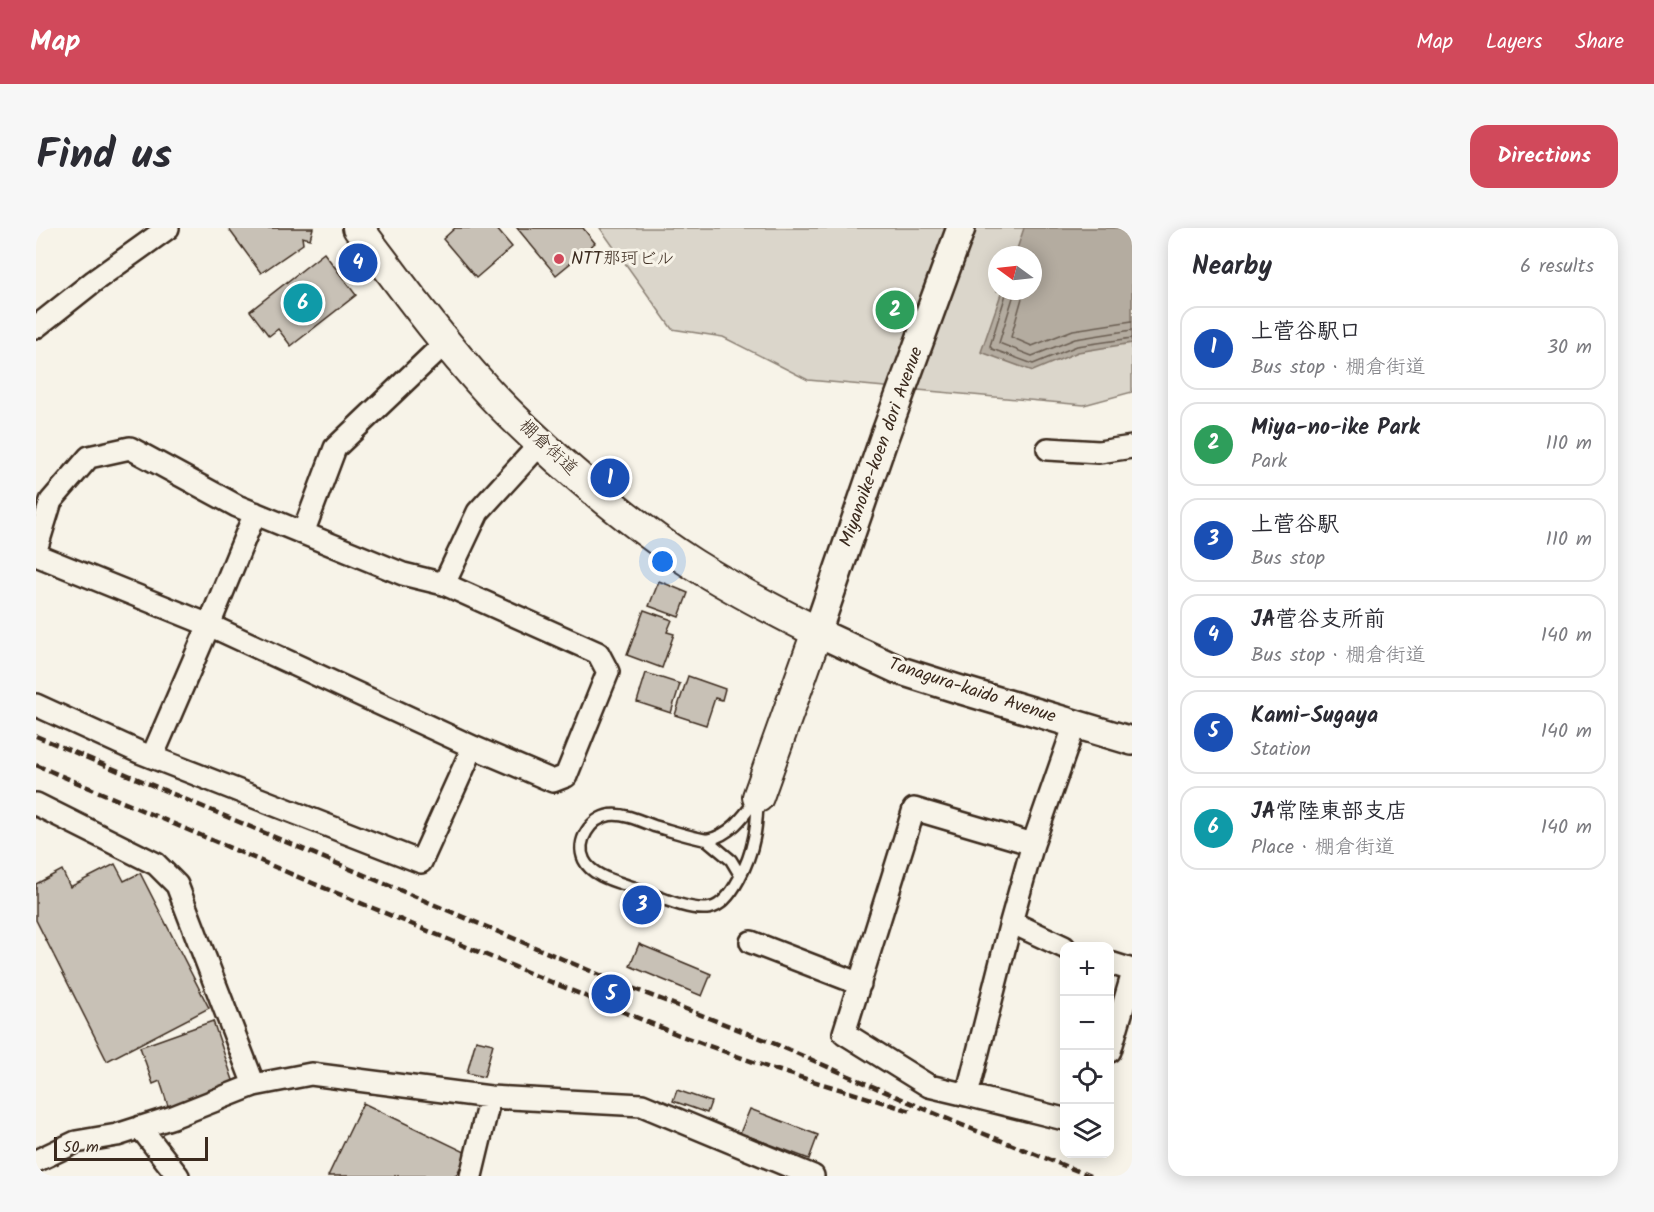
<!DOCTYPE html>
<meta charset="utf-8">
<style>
:root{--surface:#fff;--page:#f7f7f7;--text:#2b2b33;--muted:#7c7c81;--line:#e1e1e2;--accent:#d1495b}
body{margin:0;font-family:Kalam,"Klee One",sans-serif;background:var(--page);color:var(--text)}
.controls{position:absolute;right:18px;bottom:18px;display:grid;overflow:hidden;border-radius:12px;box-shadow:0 3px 15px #0003}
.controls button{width:54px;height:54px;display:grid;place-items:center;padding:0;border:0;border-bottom:2px solid var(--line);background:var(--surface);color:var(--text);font:30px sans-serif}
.compass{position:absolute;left:952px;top:18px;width:54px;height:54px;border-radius:50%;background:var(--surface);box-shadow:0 3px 15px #0003;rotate:285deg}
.scale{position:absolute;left:18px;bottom:15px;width:154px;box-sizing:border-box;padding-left:6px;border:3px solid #3b2a1e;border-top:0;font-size:16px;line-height:21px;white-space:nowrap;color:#3b2a1e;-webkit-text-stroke:4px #f7f3e8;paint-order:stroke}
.you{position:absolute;left:627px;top:334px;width:21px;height:21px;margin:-15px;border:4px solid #fff;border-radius:50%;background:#1a73e8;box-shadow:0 0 0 9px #1a73e833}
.badge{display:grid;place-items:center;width:39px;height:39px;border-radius:50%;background:var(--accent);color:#fff;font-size:20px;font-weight:700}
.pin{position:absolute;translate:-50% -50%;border:3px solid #fff;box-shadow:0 2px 6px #0006}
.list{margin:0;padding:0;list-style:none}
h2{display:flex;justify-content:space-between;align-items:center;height:78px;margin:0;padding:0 24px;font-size:26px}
h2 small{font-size:20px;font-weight:400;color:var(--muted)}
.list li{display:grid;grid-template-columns:39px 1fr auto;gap:18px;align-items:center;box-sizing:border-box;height:84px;margin:0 12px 12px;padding:0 12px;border:2px solid var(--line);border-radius:18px}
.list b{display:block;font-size:22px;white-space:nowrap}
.list p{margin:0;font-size:20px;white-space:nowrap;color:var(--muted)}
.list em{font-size:20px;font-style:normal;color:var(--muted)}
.icon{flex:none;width:33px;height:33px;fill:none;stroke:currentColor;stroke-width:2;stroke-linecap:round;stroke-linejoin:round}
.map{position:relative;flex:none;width:1096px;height:948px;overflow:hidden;border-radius:18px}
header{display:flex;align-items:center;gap:36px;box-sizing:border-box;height:84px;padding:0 30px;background:var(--accent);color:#fff}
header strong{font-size:28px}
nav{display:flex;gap:33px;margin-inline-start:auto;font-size:21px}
.intro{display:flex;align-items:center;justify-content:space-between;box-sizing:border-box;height:144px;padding:0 36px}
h1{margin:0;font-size:42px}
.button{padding:15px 27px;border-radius:18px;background:var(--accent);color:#fff;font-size:21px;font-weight:700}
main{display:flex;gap:36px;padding:0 36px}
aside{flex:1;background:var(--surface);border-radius:18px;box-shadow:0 3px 15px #0003}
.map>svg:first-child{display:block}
</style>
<header>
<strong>Map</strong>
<nav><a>Map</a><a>Layers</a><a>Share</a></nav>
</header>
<div class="intro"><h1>Find us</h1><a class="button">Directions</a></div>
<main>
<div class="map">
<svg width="1096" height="948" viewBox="0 0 1096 948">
<rect width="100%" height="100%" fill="#f7f3e8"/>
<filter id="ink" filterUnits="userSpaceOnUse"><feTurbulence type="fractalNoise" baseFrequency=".0167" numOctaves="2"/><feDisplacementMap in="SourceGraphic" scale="12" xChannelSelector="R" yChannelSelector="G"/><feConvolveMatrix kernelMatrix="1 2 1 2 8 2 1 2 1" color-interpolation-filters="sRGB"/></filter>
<g filter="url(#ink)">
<!-- green -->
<path fill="#dbd6cb" stroke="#8b8074" stroke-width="1.5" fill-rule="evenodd" d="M564,0H1096V164L1048,177L772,152L687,109L636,101ZM961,27H997V63H961Z"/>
<!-- water -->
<path fill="#b4aca0" stroke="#84786c" stroke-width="1.5" d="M988,0H1096V115L1042,124L997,143L945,124L966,63H997V27H979Z"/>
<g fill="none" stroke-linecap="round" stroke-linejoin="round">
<!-- shore -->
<path stroke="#6b5e52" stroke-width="1.5" d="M971,63L954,118L956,121L997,136L1041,118L1096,110
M979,63L963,115L996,128L1039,111L1096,102
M988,63L975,109L996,118L1037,102L1096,93"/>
</g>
<!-- building -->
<path fill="#c8c1b6" stroke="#3b2a1e" stroke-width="1.5" d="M192,0H277L274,11L266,9L267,16L225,45Z
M419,0H460L476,19L440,50L407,11Z
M481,0H547L559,15L520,47Z
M288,25L320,67L255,118L242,101L233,108L214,83Z
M623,353L652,365L643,389L613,378Z
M608,382L636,392L631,404L638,406L626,440L591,427Z
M610,445L644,456L635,485L601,474Z
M652,448L689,461L686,472L679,470L670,497L639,487Z
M79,636L88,653L104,645L173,780L71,833L0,692V656L26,642L34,659Z
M603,716L675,746L666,768L594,738Z
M177,793L199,858L133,881L124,853L117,856L104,819Z
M440,812L457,816L448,849L431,845Z
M641,862L675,874L671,885L637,873Z
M327,875L431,925L420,948H292Z
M714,881L782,907L773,931L704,905Z"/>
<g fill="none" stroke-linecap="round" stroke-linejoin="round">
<defs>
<path id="service" d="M722,569C721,582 721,597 718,610C714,631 696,676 674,680C653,684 619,667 599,660C583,654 556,649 548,632C539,613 555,590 574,587C588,585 605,593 618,598C636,603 653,609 671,612C695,607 708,588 722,569Z
M671,612L695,632L704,647"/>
<path id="minor" d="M0,99L58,53L132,0
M1012,221L1063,224L1096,219
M219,285L173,397L437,519
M267,305L299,220L409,115
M0,322L15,273L53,229L94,220L201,278L367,346L408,356
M0,327L173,397L116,529
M0,477L103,524L385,634L437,519L517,553L530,548L572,444L562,425L408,356L442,284L505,215
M0,576L120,636L141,657L218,857
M975,694L997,616L1039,496
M715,714L824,756
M1028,719L975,694L931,867L1028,891
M1074,735L1096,742
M1074,823L1096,748
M931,867L893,858L808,805L878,581L997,616
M104,899L142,948
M0,933L40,914L81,907L137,889L218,857L275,846L454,869L606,877L777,948
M435,948L454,869"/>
<path id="tertiary" d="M925,0L849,207L781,404L865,443L922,461L1096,513"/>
<path id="secondary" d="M322,0C363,54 403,110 449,160C472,186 499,210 524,233C566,270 610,306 657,336C697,361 739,383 781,404L722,569"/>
</defs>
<!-- service casing -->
<use href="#service" stroke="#3b2a1e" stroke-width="15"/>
<!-- minor casing -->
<use href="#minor" stroke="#3b2a1e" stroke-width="26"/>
<!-- tertiary casing -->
<use href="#tertiary" stroke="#3b2a1e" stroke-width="32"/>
<!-- secondary casing -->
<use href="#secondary" stroke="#3b2a1e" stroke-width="34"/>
<!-- service -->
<use href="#service" stroke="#f7f3e8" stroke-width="10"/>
<!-- minor -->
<use href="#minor" stroke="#f7f3e8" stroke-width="21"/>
<!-- tertiary -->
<use href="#tertiary" stroke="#f7f3e8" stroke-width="27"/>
<!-- secondary -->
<use href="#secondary" stroke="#f7f3e8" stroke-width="30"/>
<!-- rail -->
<path stroke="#3b2a1e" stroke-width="4.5" stroke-dasharray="9 4.5" stroke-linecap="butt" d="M0,508L583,755L737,815L921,895L1054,948
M0,537L274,654L643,807L731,839L875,883"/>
</g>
</g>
<!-- markers -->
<circle fill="#d1495b" stroke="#f7f3e8" stroke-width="2" cx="523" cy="31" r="6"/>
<g text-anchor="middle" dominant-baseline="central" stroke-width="6" stroke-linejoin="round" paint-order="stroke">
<!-- poi labels -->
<g font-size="18" fill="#3b2a1e" stroke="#f7f3e8" text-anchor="start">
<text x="535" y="31">NTT那珂ビル</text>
</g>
<!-- street labels -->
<g font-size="18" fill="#3b2a1e" stroke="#f7f3e8">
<text transform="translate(846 219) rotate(-70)">Miyanoike-koen dori Avenue</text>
<text transform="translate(512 220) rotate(43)">棚倉街道</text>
<text transform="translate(936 463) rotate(18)">Tanagura-kaido Avenue</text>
</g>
</g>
</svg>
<div class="controls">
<button>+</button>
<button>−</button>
<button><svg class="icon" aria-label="locate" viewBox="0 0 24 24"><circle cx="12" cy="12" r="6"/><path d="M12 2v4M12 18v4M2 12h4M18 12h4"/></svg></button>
<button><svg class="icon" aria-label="layers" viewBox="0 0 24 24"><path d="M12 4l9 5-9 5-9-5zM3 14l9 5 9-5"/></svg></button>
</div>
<svg class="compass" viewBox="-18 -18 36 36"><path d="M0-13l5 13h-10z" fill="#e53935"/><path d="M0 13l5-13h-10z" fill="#7c7c81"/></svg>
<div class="scale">50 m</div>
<div class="you"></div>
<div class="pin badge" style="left:574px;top:250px;background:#1a4fb4">1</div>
<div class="pin badge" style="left:859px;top:82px;background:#2e9e5b">2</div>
<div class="pin badge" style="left:606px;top:677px;background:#1a4fb4">3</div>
<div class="pin badge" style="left:322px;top:35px;background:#1a4fb4">4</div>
<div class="pin badge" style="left:575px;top:766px;background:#1a4fb4">5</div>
<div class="pin badge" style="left:267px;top:75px;background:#0f9aa8">6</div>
</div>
<aside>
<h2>Nearby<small>6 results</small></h2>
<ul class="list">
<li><span class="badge" style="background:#1a4fb4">1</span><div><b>上菅谷駅口</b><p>Bus stop · 棚倉街道</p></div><em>30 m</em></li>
<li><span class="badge" style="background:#2e9e5b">2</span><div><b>Miya-no-ike Park</b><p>Park</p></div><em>110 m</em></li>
<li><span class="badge" style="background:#1a4fb4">3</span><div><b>上菅谷駅</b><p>Bus stop</p></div><em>110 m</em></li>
<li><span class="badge" style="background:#1a4fb4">4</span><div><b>JA菅谷支所前</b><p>Bus stop · 棚倉街道</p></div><em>140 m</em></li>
<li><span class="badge" style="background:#1a4fb4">5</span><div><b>Kami-Sugaya</b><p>Station</p></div><em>140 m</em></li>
<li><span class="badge" style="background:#0f9aa8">6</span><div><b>JA常陸東部支店</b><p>Place · 棚倉街道</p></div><em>140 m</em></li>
</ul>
</aside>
</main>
